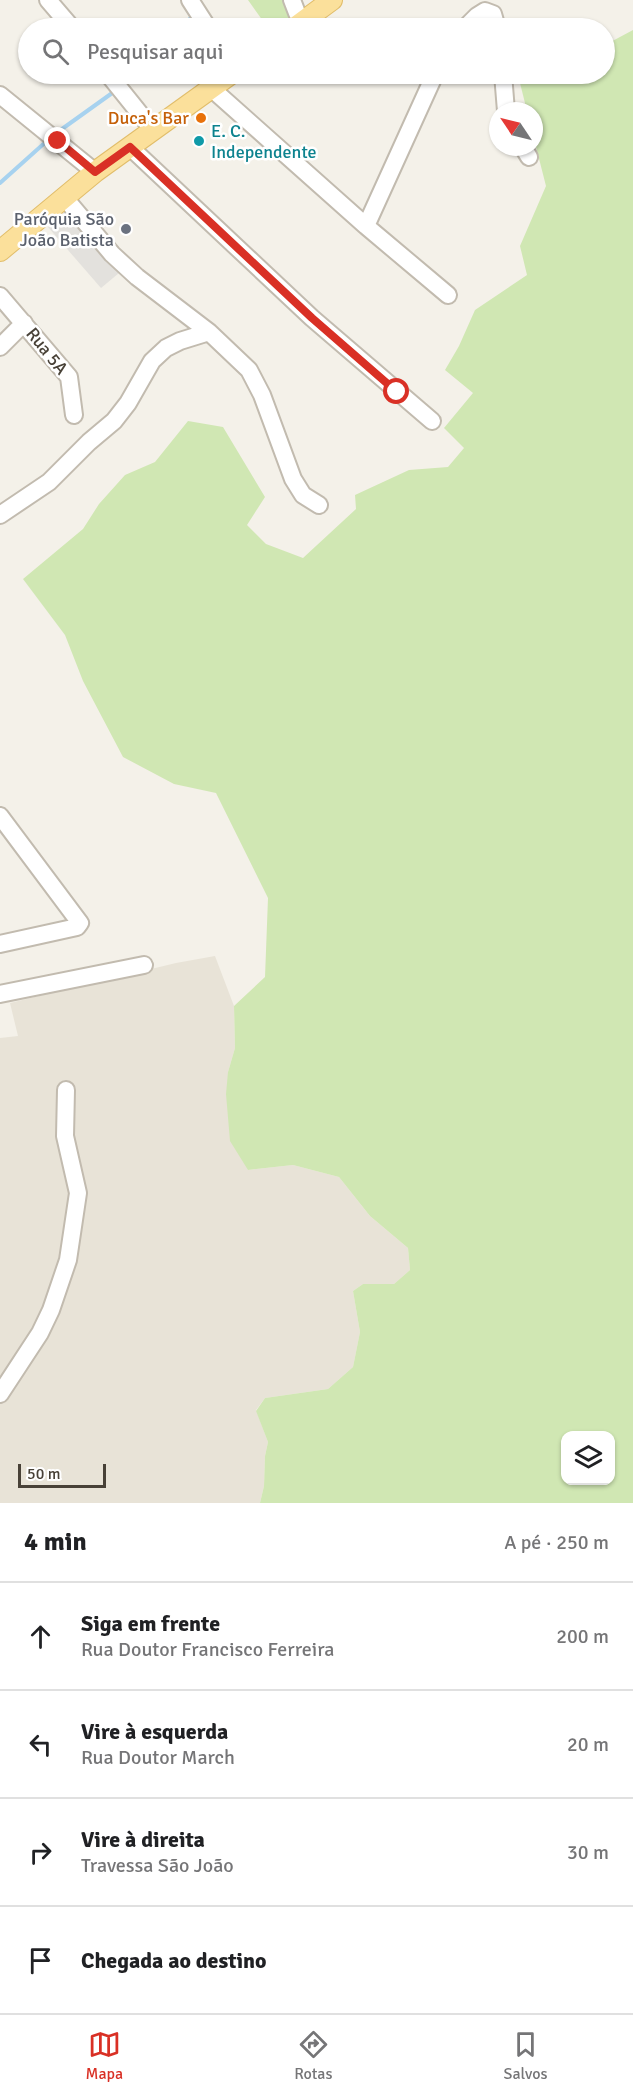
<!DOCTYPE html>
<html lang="pt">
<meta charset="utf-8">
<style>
:root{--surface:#fff;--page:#f6f6f6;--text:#202124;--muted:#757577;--line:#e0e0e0;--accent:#d93025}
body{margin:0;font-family:Signika,sans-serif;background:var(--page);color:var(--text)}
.controls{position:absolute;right:18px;bottom:18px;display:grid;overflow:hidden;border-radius:12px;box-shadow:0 2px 4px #0004}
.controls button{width:54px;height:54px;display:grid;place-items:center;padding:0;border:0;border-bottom:2px solid var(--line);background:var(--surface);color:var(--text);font:30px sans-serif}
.compass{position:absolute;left:489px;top:102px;width:54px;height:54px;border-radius:50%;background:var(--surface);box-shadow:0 2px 4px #0004;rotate:305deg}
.scale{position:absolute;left:18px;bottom:15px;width:88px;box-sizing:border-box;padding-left:6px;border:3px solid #484137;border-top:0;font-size:16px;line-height:21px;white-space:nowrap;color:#484137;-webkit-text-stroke:4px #fff;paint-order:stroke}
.stop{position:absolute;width:18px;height:18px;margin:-14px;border:4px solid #d93025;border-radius:50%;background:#fff}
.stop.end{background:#d93025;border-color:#fff;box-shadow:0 2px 6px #0008}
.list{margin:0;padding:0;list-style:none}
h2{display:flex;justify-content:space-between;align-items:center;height:78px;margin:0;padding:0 24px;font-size:26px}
h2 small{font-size:20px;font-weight:400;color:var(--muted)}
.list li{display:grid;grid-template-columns:39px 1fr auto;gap:18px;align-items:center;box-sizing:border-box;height:108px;padding:0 24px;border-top:2px solid var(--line)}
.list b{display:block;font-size:22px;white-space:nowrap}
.list p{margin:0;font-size:20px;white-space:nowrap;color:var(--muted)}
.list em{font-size:20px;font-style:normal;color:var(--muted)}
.icon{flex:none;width:33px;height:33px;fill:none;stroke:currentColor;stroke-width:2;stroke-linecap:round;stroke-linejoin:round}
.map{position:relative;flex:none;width:633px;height:1503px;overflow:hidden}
.search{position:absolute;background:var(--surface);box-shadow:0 2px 4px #0004;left:18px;right:18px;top:18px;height:66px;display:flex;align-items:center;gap:15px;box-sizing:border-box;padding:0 21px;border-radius:33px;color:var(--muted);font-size:22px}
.sheet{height:510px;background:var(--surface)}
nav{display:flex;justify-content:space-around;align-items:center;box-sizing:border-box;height:84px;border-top:2px solid var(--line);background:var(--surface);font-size:16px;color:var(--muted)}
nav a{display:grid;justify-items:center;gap:3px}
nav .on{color:var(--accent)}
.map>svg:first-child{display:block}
</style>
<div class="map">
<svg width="633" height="1503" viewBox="0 0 633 1503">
<rect width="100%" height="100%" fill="#f4f1e9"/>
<!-- residential -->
<path fill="#e8e3d7" d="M215,956L234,1006L235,1048L228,1072L248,1170L293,1165L339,1177L370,1216L408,1248L410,1270L394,1284H363L353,1291L360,1332L353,1367L328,1389L265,1398L256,1410L268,1442L265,1456L264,1486L260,1503H0V1038L18,1036L10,1003L176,963Z"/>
<!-- green -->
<path fill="#d0e7b3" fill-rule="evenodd" d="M248,0H300L305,7L276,28H268Z
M633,30V1503H260L264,1486L265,1456L268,1442L256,1411L265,1398L328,1389L353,1367L360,1332L353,1291L363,1284H394L410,1270L408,1248L370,1216L339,1177L293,1165L248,1170L230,1141L226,1094L228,1072L235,1048L234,1006L265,977L268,898L216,793L174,784L123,757L83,681L65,635L23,579L83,529L99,504L125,475L155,462L188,421L223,427L265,497L247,525L266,544L303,558L356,509L355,495L409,470L448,467L464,448L444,428L473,393L445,370L459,346L475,310L527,275L520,246L546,186L534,139V111H527L520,83L535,74H604L605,45ZM566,1436H610V1480H566Z"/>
<!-- parking -->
<path fill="#e3e1dd" d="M65,212L119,273L101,288L48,227Z"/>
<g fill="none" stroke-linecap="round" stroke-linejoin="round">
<!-- stream -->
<path stroke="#a7d2ef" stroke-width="4" d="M182,28L193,15
M123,85L136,74
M55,134L115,91
M0,183L49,139"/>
<defs>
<path id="minor" d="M48,0L72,28
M190,0L208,28
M292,0L297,13L303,22
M465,28L477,16L485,11L493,14L497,28
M108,74L153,130
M503,74L506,111
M211,88L366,226L448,295
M0,95L95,172
M130,147L312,318L432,421
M523,147L529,157
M64,197L112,254L137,277L209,332L249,370L262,395L293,479L303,495L319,505
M366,226L435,74
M0,296L69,377L74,415
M0,347L24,323
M0,515L49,482L89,442L114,421L128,403L152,361L166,348L180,341L209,332
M0,816L80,923L77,927L0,944
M0,994L144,965
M0,1394L40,1333L51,1310L68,1260L78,1193L65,1136L66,1090"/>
<path id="major" d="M294,28L332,0
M0,251L95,172L231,74"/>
</defs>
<!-- minor casing -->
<use href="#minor" stroke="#c2bbaf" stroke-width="20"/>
<!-- major casing -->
<use href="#major" stroke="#e1bd6a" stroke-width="22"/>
<!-- minor -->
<use href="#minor" stroke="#fff" stroke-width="16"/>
<!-- major -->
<use href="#major" stroke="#fbe09b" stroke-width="20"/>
</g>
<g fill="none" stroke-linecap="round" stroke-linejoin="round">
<!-- route -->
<path stroke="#d93025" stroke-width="8" d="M58,141L95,172L130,147L312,318L397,392"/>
</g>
<!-- markers -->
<circle fill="#e8710a" stroke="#fff" stroke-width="2" cx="201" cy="118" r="6"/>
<circle fill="#0f9aa8" stroke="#fff" stroke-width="2" cx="199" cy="141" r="6"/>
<circle fill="#6b7280" stroke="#fff" stroke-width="2" cx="126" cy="229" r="6"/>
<g text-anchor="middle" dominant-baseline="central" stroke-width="5" stroke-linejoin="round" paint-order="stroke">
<!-- food labels -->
<g font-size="18" fill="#c56008" stroke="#fff" text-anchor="end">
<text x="189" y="118">Duca's Bar</text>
</g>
<!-- culture labels -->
<g font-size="18" fill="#0d838f" stroke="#fff" text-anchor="start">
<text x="211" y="131">E. C.<tspan x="211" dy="21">Independente</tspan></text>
</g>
<!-- worship labels -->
<g font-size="18" fill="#5b616d" stroke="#fff" text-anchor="end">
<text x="114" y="219">Paróquia São<tspan x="114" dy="21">João Batista</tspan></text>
</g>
<!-- street labels -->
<g font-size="18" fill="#484137" stroke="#fff">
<text transform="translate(47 351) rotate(51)">Rua 5A</text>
</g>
</g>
</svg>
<div class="controls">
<button><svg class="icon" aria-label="layers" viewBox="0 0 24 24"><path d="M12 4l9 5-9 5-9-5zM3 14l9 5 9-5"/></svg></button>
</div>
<svg class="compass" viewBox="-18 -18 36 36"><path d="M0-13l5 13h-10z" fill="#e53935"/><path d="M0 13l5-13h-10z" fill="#757577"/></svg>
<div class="scale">50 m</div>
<div class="stop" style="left:397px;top:392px"></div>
<div class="stop end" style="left:58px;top:141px"></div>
<div class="search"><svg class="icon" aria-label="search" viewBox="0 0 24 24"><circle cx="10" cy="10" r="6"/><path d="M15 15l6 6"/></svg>Pesquisar aqui</div>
</div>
<section class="sheet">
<h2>4 min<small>A pé · 250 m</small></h2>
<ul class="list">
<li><svg class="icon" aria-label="ahead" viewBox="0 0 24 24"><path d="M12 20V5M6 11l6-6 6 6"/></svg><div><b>Siga em frente</b><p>Rua Doutor Francisco Ferreira</p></div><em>200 m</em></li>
<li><svg class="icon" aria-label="left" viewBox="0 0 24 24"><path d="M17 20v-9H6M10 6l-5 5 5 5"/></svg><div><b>Vire à esquerda</b><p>Rua Doutor March</p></div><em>20 m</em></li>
<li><svg class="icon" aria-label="right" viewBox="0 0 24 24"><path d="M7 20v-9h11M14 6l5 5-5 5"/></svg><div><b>Vire à direita</b><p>Travessa São João</p></div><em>30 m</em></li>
<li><svg class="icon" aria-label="arrive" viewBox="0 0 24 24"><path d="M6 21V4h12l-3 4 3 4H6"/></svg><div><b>Chegada ao destino</b></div></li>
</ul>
</section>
<nav>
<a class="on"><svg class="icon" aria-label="map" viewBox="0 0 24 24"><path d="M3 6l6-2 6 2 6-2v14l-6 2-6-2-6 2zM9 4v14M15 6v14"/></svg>Mapa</a>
<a><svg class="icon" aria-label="directions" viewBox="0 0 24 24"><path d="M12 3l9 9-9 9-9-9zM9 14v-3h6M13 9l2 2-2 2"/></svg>Rotas</a>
<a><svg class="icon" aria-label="saved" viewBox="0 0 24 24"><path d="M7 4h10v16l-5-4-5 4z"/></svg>Salvos</a>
</nav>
